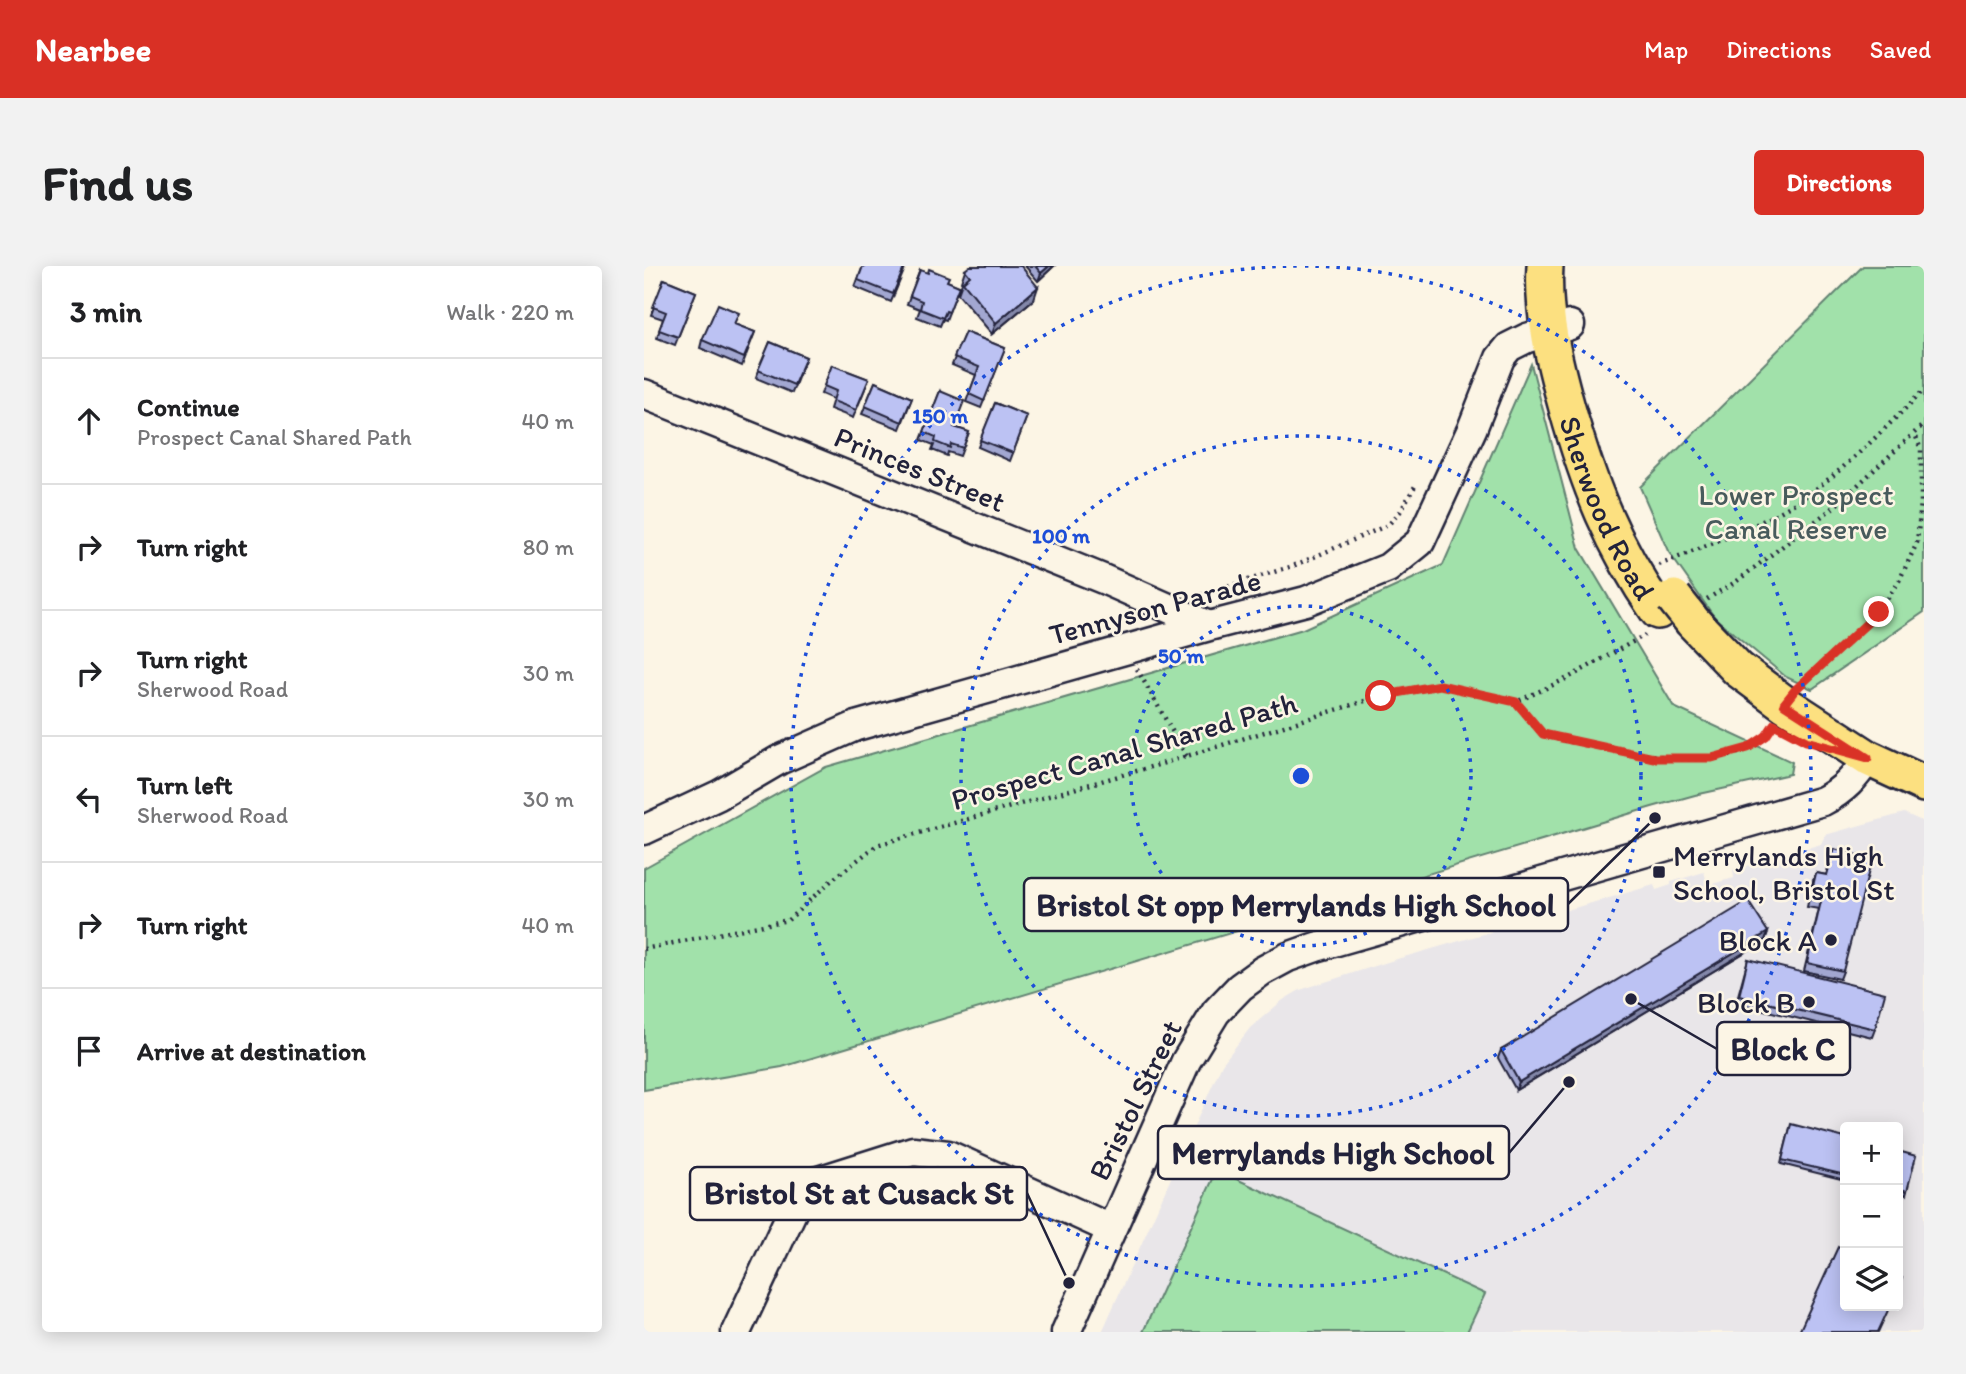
<!DOCTYPE html>
<meta charset="utf-8">
<style>
:root{--surface:#fff;--page:#f2f2f2;--text:#202124;--muted:#757577;--line:#e0e0e0;--accent:#d93025}
body{margin:0;font-family:Itim,sans-serif;background:var(--page);color:var(--text)}
.controls{position:absolute;right:21px;bottom:21px;display:grid;overflow:hidden;border-radius:7px;box-shadow:0 4px 18px #0003}
.controls button{width:63px;height:63px;display:grid;place-items:center;padding:0;border:0;border-bottom:2px solid var(--line);background:var(--surface);color:var(--text);font:35px sans-serif}
.stop{position:absolute;width:21px;height:21px;margin:-16px;border:5px solid #d93025;border-radius:50%;background:#fff}
.stop.end{background:#d93025;border-color:#fff;box-shadow:0 2px 7px #0008}
.list{margin:0;padding:0;list-style:none}
h2{display:flex;justify-content:space-between;align-items:center;height:91px;margin:0;padding:0 28px;font-size:30px}
h2 small{font-size:23px;font-weight:400;color:var(--muted)}
.list li{display:grid;grid-template-columns:46px 1fr auto;gap:21px;align-items:center;box-sizing:border-box;height:126px;padding:0 28px;border-top:2px solid var(--line)}
.list b{display:block;font-size:26px;white-space:nowrap}
.list p{margin:0;font-size:23px;white-space:nowrap;color:var(--muted)}
.list em{font-size:23px;font-style:normal;color:var(--muted)}
.icon{flex:none;width:38px;height:38px;fill:none;stroke:currentColor;stroke-width:2;stroke-linecap:round;stroke-linejoin:round}
.map{position:relative;flex:none;width:1280px;height:1066px;overflow:hidden;border-radius:7px}
header{display:flex;align-items:center;gap:42px;box-sizing:border-box;height:98px;padding:0 35px;background:var(--accent);color:#fff}
header strong{font-size:33px}
nav{display:flex;gap:38px;margin-inline-start:auto;font-size:24px}
.intro{display:flex;align-items:center;justify-content:space-between;box-sizing:border-box;height:168px;padding:0 42px}
h1{margin:0;font-size:49px}
.button{padding:18px 32px;border-radius:7px;background:var(--accent);color:#fff;font-size:24px;font-weight:700}
main{display:flex;gap:42px;padding:0 42px}
aside{flex:1;background:var(--surface);border-radius:7px;box-shadow:0 4px 18px #0003}
.map>svg:first-child{display:block}
</style>
<header>
<strong>Nearbee</strong>
<nav><a>Map</a><a>Directions</a><a>Saved</a></nav>
</header>
<div class="intro"><h1>Find us</h1><a class="button">Directions</a></div>
<main>
<aside>
<h2>3 min<small>Walk · 220 m</small></h2>
<ul class="list">
<li><svg class="icon" aria-label="ahead" viewBox="0 0 24 24"><path d="M12 20V5M6 11l6-6 6 6"/></svg><div><b>Continue</b><p>Prospect Canal Shared Path</p></div><em>40 m</em></li>
<li><svg class="icon" aria-label="right" viewBox="0 0 24 24"><path d="M7 20v-9h11M14 6l5 5-5 5"/></svg><div><b>Turn right</b></div><em>80 m</em></li>
<li><svg class="icon" aria-label="right" viewBox="0 0 24 24"><path d="M7 20v-9h11M14 6l5 5-5 5"/></svg><div><b>Turn right</b><p>Sherwood Road</p></div><em>30 m</em></li>
<li><svg class="icon" aria-label="left" viewBox="0 0 24 24"><path d="M17 20v-9H6M10 6l-5 5 5 5"/></svg><div><b>Turn left</b><p>Sherwood Road</p></div><em>30 m</em></li>
<li><svg class="icon" aria-label="right" viewBox="0 0 24 24"><path d="M7 20v-9h11M14 6l5 5-5 5"/></svg><div><b>Turn right</b></div><em>40 m</em></li>
<li><svg class="icon" aria-label="arrive" viewBox="0 0 24 24"><path d="M6 21V4h12l-3 4 3 4H6"/></svg><div><b>Arrive at destination</b></div></li>
</ul>
</aside>
<div class="map">
<svg width="1280" height="1066" viewBox="0 0 1280 1066">
<rect width="100%" height="100%" fill="#fcf5e5"/>
<filter id="ink" filterUnits="userSpaceOnUse"><feTurbulence type="fractalNoise" baseFrequency=".0143" numOctaves="2"/><feDisplacementMap in="SourceGraphic" scale="14" xChannelSelector="R" yChannelSelector="G"/><feConvolveMatrix kernelMatrix="1 2 1 2 8 2 1 2 1" color-interpolation-filters="sRGB"/></filter>
<g filter="url(#ink)">
<!-- built -->
<path fill="#e9e6e9" fill-rule="evenodd" d="M1260,547L1280,556V1066H458L578,798L606,762L639,734L656,724L753,693L1010,619L1012,624L1027,619V616L1060,606L1064,619L1090,612L1089,604L1177,578L1181,569ZM1201,861H1254V1040H1201Z"/>
<!-- green -->
<path fill="#a1e1aa" stroke="#628272" stroke-width="2" d="M1219,0H1280V346L1168,423L1142,411L1071,352L1024,285L996,221Z
M887,98L935,282L1030,441L1148,496L1146,508L1051,529L1008,541L138,801L0,824V602L182,501L659,363L799,299Z
M573,904L841,1028L823,1066H499Z"/>
<g fill="none" stroke-linecap="round" stroke-linejoin="round">
<defs>
<path id="minor" d="M0,128L459,313L565,360
M0,564L75,529L135,494L212,460L565,360L662,335L744,302L776,276L828,163L856,92L865,81L883,72L926,59
M92,1066L156,929L171,916L269,885L304,889L467,963
M422,1066L542,795L572,746L596,721L618,705L644,691L672,681L1179,535C1200,524 1211,512 1224,492"/>
<g id="major">
<path id="s1" d="M901,0C898,49 910,95 923,142C945,220 968,278 1014,345"/>
<path d="M1049,356L1094,403L1141,438L1224,492L1280,518"/>
</g>
</defs>
<!-- minor casing -->
<use href="#minor" stroke="#22223b" stroke-width="33"/>
<!-- major casing -->
<use href="#major" stroke="#22223b" stroke-width="40"/>
<!-- path -->
<path stroke="#22223b" stroke-width="4.5" stroke-dasharray="2 5" stroke-linecap="butt" d="M1015,299C1067,278 1123,258 1169,225C1209,196 1245,158 1280,124
M557,329L649,300L744,259L756,246L771,220
M1063,333L1093,315L1190,241L1280,158
M493,403L543,491
M1159,416L1235,346L1255,315L1273,277L1277,236V184L1271,168
M872,436C880,445 890,464 901,468C915,475 934,476 949,479C997,489 1095,511 1128,462
M0,683L144,654L188,614L233,579L517,498L737,430L796,419L872,436L924,412L1001,369"/>
<!-- minor -->
<use href="#minor" stroke="#fcf5e5" stroke-width="28"/>
<!-- major -->
<use href="#major" stroke="#fce080" stroke-width="35"/>
<defs>
<path id="major-bridge" d="M1030,332L1049,356"/>
</defs>
<!-- major-bridge casing -->
<use href="#major-bridge" stroke="#22223b" stroke-width="40" stroke-linecap="butt"/>
<!-- major-bridge -->
<use href="#major-bridge" stroke="#fce080" stroke-width="35"/>
</g>
<!-- wall -->
<path fill="#a2a7d1" stroke="#22223b" stroke-width="2" d="M219,0H262L247,36L211,21Z
M381,0H410L394,15Z
M276,4L315,20L302,54L299,53L296,60L273,51L276,43L263,38Z
M321,4L390,33L348,68L314,28L318,17L317,16Z
M20,13L52,26L31,79L13,72L19,53L7,49Z
M90,58L111,66L98,100L56,82L58,74Z
M321,66L361,82L337,142L322,136L332,109L308,99Z
M126,76L162,91L148,127L112,112Z
M188,99L225,113L209,152L186,143L189,133L177,128Z
M231,116L268,132L256,163L218,148Z
M296,125L310,161L325,166L316,190L304,186L303,190L288,184L290,179L277,174Z
M351,137L383,150L366,195L334,181Z
M1190,583L1199,705L1196,713L1160,705L1175,643L1163,641L1169,614L1172,607L1182,609Z
M1124,666L1121,674L872,824L854,792L857,784Z
M1104,693L1231,763L1228,771L1092,737Z
M1146,862L1201,872V914L1137,898Z
M1254,885L1263,925L1262,929L1254,927Z"/>
<!-- shaded-wall -->
<path fill="#8488aa" stroke="#22223b" stroke-width="2" d="M405,0H410L394,15L397,7Z
M394,21L390,33L348,68L352,57Z
M1124,666L1121,674L872,824L875,816Z"/>
<!-- building -->
<path fill="#bcc2f3" stroke="#22223b" stroke-width="2" d="M219,0H261L249,28L214,14Z
M326,0H377L394,21L352,57L319,16L326,10L321,4Z
M391,0H405L397,7Z
M285,3L305,11L303,15L315,20L305,46L302,45L299,52L276,43L278,35L266,30L276,4L284,7Z
M20,13L52,26L34,71L15,64L22,46L9,41Z
M74,38L95,47L90,58L111,66L100,92L58,74Z
M321,66L361,82L340,135L325,128L335,101L310,91Z
M126,76L162,91L150,119L114,104Z
M188,99L225,113L212,144L189,135L192,125L180,120Z
M231,116L268,132L258,156L221,140Z
M296,125L320,135L310,161L325,166L319,182L307,178L306,182L291,176L292,171L280,166Z
M351,137L383,150L369,187L336,174Z
M1190,583L1228,593L1199,705L1163,697L1177,635L1166,633L1172,607L1183,609Z
M1104,635L1124,666L875,816L857,784Z
M1104,693L1241,727L1231,763L1095,730Z
M1147,858L1201,872V909L1138,894Z
M1254,885L1272,890L1263,925L1254,922Z
M1194,981L1201,985V1040H1246L1234,1066H1155Z
M1254,1010L1258,1012L1254,1022Z"/>
</g>
<g fill="none" stroke-linecap="round" stroke-linejoin="round" filter="url(#ink)">
<!-- route -->
<path stroke="#d93025" stroke-width="9" d="M737,430L796,419L872,436L899,468L1010,492H1068L1104,482L1122,470L1130,458L1162,475L1224,492L1140,438L1151,424L1235,346"/>
</g>
<!-- distance rings -->
<g fill="none" stroke="#1d4ed8" stroke-width="3.5" stroke-dasharray="3.5 7">
<circle cx="657" cy="510" r="170"/>
<circle cx="657" cy="510" r="340"/>
<path d="M661 0A510 510 0 1 1 653 0"/>
</g>
<!-- markers -->
<g fill="#22223b" stroke="#fcf5e5" stroke-width="2.5">
<rect x="1008" y="599" width="14" height="14" rx="3.5"/>
<circle cx="1187" cy="674" r="7"/>
<circle cx="1165" cy="736" r="7"/>
</g>
<g text-anchor="middle" dominant-baseline="central" stroke-width="5" stroke-linejoin="round" paint-order="stroke">
<!-- street labels -->
<g font-size="30" fill="#22223b" stroke="#fcf5e5">
<text transform="translate(276 203) rotate(22)">Princes Street</text>
<text stroke="none"><textPath href="#s1" startOffset="252">Sherwood Road</textPath></text>
<text transform="translate(511 341) rotate(-15)">Tennyson Parade</text>
<text transform="translate(480 485) rotate(-16)">Prospect Canal Shared Path</text>
<text transform="translate(491 834) rotate(-64)">Bristol Street</text>
</g>
<!-- park labels -->
<g font-size="30" fill="#485b5c" stroke="#fcf5e5">
<text x="1152" y="228">Lower Prospect<tspan x="1152" dy="34">Canal Reserve</tspan></text>
</g>
<!-- poi labels -->
<g font-size="30" fill="#22223b" stroke="#fcf5e5" text-anchor="end">
<text x="1029" y="589" text-anchor="start">Merrylands High<tspan x="1029" dy="34">School, Bristol St</tspan></text>
<text x="1173" y="674">Block A</text>
<text x="1151" y="736">Block B</text>
</g>
</g>
<circle cx="657" cy="510" r="10" fill="#1d4ed8" stroke="#fcf5e5" stroke-width="3.5"/>
<g font-size="21" text-anchor="middle" font-weight="bold" fill="#1d4ed8" stroke="#fcf5e5" stroke-width="5" stroke-linejoin="round" paint-order="stroke">
<text x="296" y="157">150 m</text>
<text x="417" y="277">100 m</text>
<text x="537" y="397">50 m</text>
</g>
<!-- callouts -->
<path fill="none" stroke="#22223b" stroke-width="2.5" d="M1011 552L924 638M987 733L1073 783M925 816L865 887M425 1017L383 927"/>
<g fill="#22223b" stroke="#fcf5e5" stroke-width="2.5">
<circle cx="1011" cy="552" r="7"/>
<circle cx="987" cy="733" r="7"/>
<circle cx="925" cy="816" r="7"/>
<circle cx="425" cy="1017" r="7"/>
</g>
<g fill="#fcf5e5" stroke="#22223b" stroke-width="2.5">
<rect x="380" y="612" width="544" height="53" rx="7"/>
<rect x="1073" y="756" width="133" height="53" rx="7"/>
<rect x="514" y="860" width="351" height="53" rx="7"/>
<rect x="46" y="901" width="337" height="53" rx="7"/>
</g>
<g font-size="32" text-anchor="middle" font-weight="bold" fill="#22223b">
<text x="652" y="650">Bristol St opp Merrylands High School</text>
<text x="1139" y="794">Block C</text>
<text x="689" y="898">Merrylands High School</text>
<text x="215" y="938">Bristol St at Cusack St</text>
</g>
</svg>
<div class="controls">
<button>+</button>
<button>−</button>
<button><svg class="icon" aria-label="layers" viewBox="0 0 24 24"><path d="M12 4l9 5-9 5-9-5zM3 14l9 5 9-5"/></svg></button>
</div>
<div class="stop" style="left:737px;top:430px"></div>
<div class="stop end" style="left:1235px;top:346px"></div>
</div>
</main>
